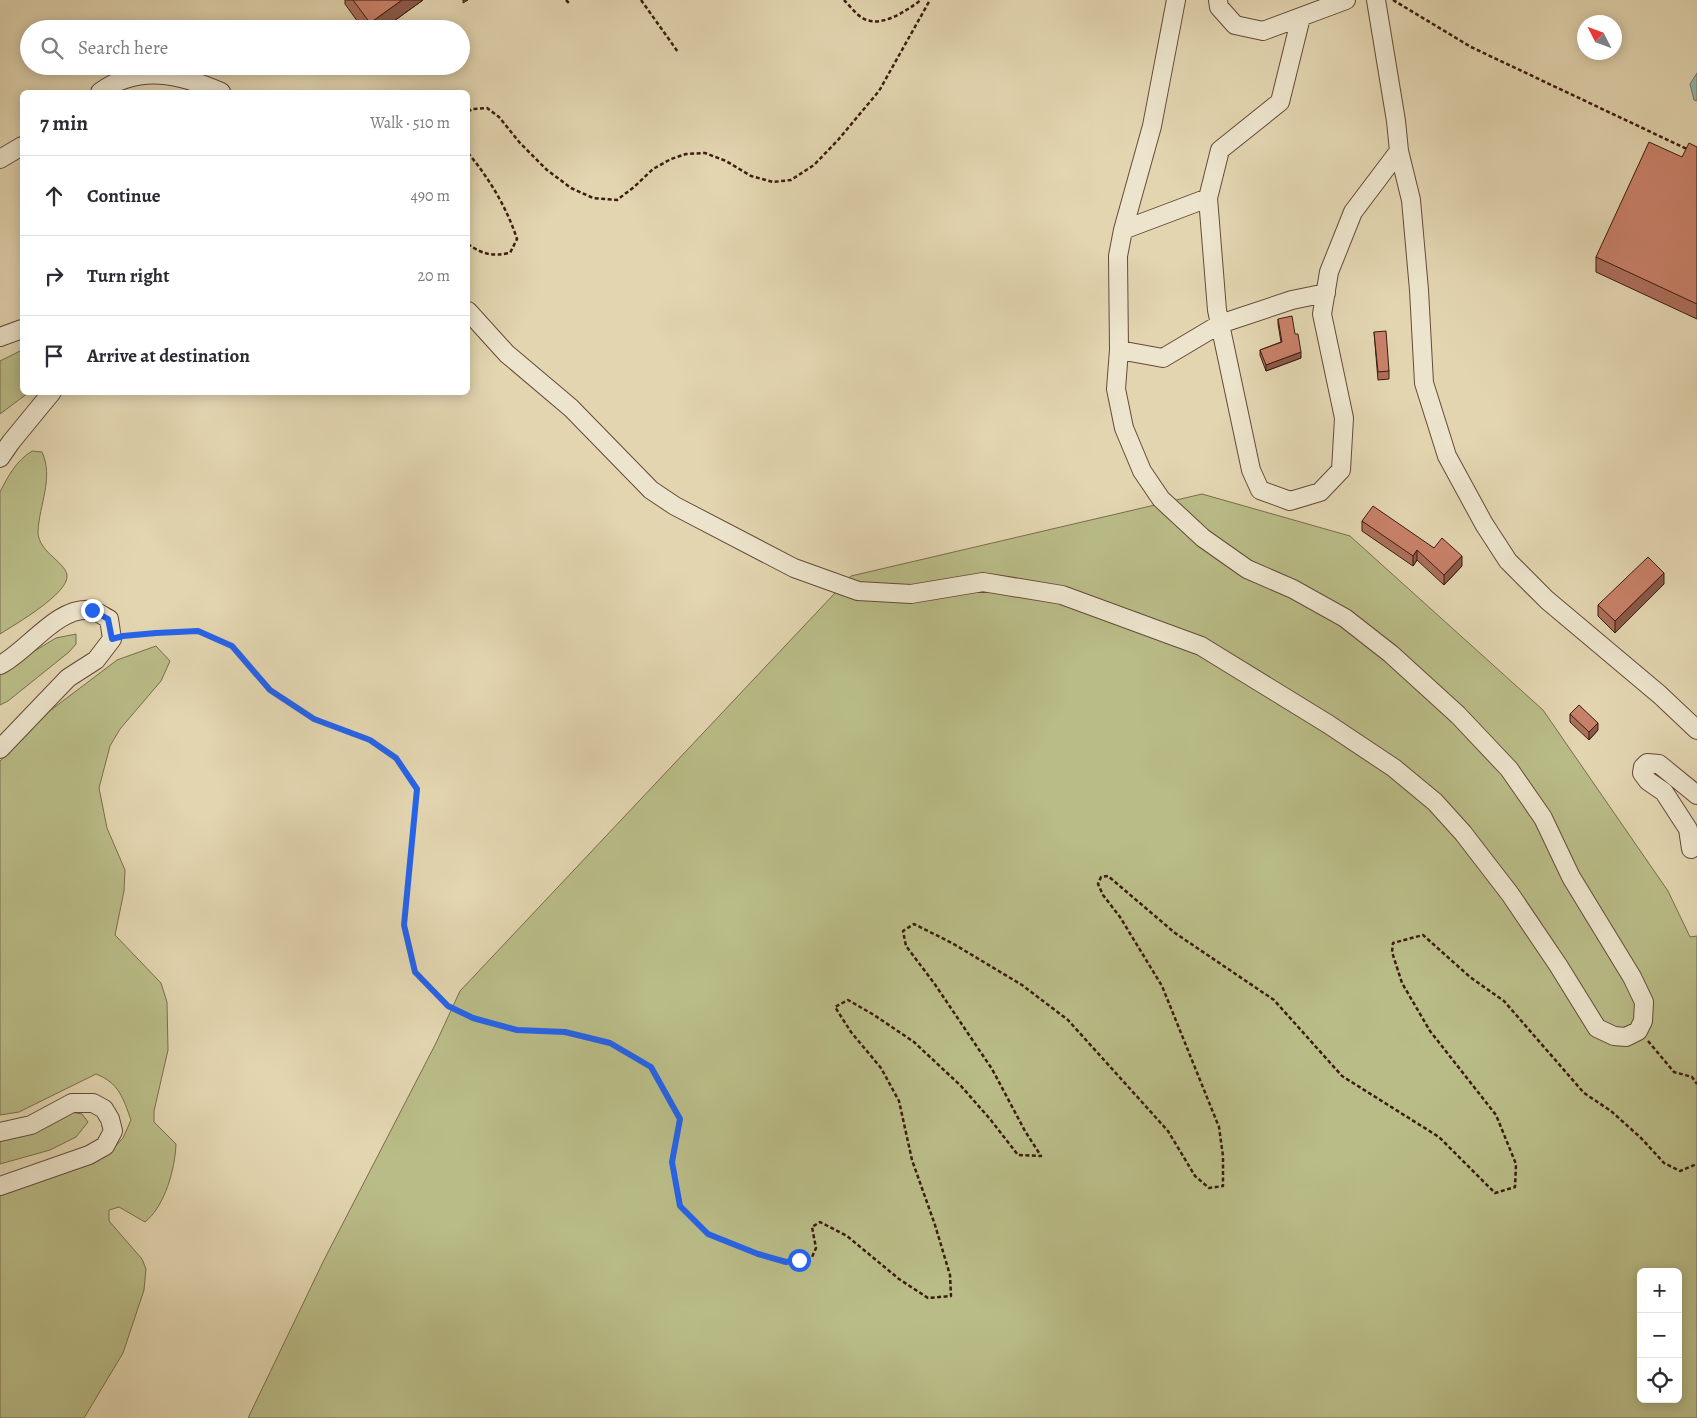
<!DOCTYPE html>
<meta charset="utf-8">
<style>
:root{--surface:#fff;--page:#f2f2f3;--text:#2b2b33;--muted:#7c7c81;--line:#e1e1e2}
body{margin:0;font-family:Alegreya,serif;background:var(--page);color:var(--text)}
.controls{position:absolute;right:15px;bottom:15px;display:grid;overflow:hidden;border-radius:8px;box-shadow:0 2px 12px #0003}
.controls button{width:45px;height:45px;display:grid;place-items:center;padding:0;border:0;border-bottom:1px solid var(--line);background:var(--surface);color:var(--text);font:25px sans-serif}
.compass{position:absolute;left:1577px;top:15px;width:45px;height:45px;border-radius:50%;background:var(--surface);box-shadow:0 2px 12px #0003;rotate:312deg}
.stop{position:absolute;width:15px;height:15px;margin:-11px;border:4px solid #2563eb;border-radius:50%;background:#fff}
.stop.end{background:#2563eb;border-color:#fff;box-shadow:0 1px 5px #0008}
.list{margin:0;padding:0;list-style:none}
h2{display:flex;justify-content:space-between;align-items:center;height:65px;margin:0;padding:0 20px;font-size:21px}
h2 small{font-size:16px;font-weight:400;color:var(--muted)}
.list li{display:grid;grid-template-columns:32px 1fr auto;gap:15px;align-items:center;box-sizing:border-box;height:80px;padding:0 20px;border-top:1px solid var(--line)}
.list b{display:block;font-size:19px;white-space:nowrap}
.list em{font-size:16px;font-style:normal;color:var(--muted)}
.icon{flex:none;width:28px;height:28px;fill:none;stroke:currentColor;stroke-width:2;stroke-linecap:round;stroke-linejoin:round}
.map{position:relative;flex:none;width:1697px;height:1418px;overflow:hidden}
.search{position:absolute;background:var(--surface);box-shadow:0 2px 12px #0003;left:20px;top:20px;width:450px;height:55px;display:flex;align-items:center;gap:12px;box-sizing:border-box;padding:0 18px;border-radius:28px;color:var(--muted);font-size:19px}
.panel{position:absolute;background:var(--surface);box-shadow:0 2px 12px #0003;left:20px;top:90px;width:450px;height:305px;border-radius:8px}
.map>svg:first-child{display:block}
</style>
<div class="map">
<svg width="1697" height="1418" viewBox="0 0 1697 1418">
<rect width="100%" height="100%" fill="#e2d5b0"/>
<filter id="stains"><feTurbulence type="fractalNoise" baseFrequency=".004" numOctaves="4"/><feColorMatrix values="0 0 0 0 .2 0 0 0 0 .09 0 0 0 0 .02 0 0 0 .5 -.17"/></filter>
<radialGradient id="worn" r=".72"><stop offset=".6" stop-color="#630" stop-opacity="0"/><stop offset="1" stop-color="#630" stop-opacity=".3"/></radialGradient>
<!-- green -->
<path fill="#b9bc87" stroke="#7b6c4c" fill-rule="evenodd" d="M22,350V392L28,393L0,414V361Z
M32,451L42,452C54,478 39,505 38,532C38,542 46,551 53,557C58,562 66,568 67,575C70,593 14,625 0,634V492C8,476 16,461 32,451Z
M1202,494L1350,536L1543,710L1668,891L1690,937L1697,936V1418H248L324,1260L436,1043L460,991L851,576ZM1641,1272H1678V1399H1641Z
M76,634V644L69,652L8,701L0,705V672L56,638Z
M156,646L170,661L161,681L120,729L110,746L99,788L107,828L125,870L124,891L115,935L161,983L167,1002L168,1050L154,1111V1122L176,1144C175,1169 165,1206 145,1222L119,1207L109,1210V1221L142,1259L146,1269L144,1290L123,1353L84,1418H0V1193L109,1153L123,1138L131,1120C123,1098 119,1083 96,1074L19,1112L0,1115V761L16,746L47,713L117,660Z
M71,1112L82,1114L88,1122L76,1137L50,1150L0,1164V1136Z"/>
<!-- water -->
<path fill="#95b8ad" stroke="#727a6e" d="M1697,73V101L1694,100L1690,84Z"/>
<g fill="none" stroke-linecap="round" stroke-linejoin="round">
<defs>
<path id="minor" d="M1218,0L1219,7L1235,25L1263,31L1346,0
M1376,0L1396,121L1399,151L1411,200L1419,290L1424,383L1447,456L1484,524L1508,561L1547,600L1660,695L1697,730
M1301,17L1280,102L1220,150L1208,198L1217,310L1251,470L1260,490L1290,501L1320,492L1341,470L1344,418L1322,314L1329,272L1353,212L1399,151
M100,92C139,64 180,74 221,92
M0,159L22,146
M1123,230L1208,198
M468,311L507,354L571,408L651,490L675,506L794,568L858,591L911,594L983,582L1062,595L1201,646L1328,724L1394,768L1435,802L1463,833L1510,894L1558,965L1597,1028L1614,1036L1626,1037L1638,1031L1643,1021L1644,1002L1632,977L1571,877L1543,818L1509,769L1458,715L1391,654L1345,618L1293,589L1247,569L1203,538L1161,499L1142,471L1124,428L1116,389L1119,350L1118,256L1123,230L1152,126L1176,0
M0,337L22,329
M1119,350L1163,358L1220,324L1292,300L1326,293
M0,458L11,442L52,392
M0,665C28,651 57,606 91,610C97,611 103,616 109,619L112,639L96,660L68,678L0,749
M1691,849L1688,829L1664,792L1648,781L1642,773L1643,767L1647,763L1659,764L1697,795
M0,1132L31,1125L72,1103H93L104,1109L110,1119L113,1131L105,1146L89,1155L0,1186"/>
</defs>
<!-- minor casing -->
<use href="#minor" stroke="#664a38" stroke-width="20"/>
<!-- path -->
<path stroke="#3d1c10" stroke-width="2.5" stroke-dasharray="4 2.5" stroke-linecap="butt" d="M566,0L570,4
M641,0L678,52
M844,0C849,5 855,13 861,17C879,30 906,11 921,0
M1393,0L1471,47L1689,150
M468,112L472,109L487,108L499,117L520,143L547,170L571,188L593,198L617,200L634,187L653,169L671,159L686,154L705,153L726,161L751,176L773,182L791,180L814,165L838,140L879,91L930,0
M468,153C489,178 507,208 517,239L510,253C492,256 483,255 468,244
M128,635L199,631L232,646L270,690L314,719L370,740L396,758L417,789L404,925L415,972L448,1007L473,1018L517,1029L565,1032L610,1043L651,1067L680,1119L672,1162L680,1206L708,1234L758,1253L786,1262L812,1257L816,1248L812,1227L820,1222L847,1236L899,1279L928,1298L951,1296L950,1275L935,1225L912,1160L899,1101L881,1068L851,1032L835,1007L848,1000L874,1015L914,1042L961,1086L990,1119L1018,1155L1041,1156L1025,1131L992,1069L934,983L906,946L903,931L914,924L952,943L1022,985L1068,1020L1168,1131L1195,1176L1209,1188L1223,1186V1156L1219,1127L1162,986L1120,917L1103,895L1098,884L1101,877L1108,876L1175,933L1274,1000L1342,1076L1439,1137L1495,1193L1515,1187L1516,1164L1496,1115L1430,1031L1402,983L1392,952L1393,943L1423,935L1470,977L1504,1001L1584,1093L1611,1111L1641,1138L1664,1163L1680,1171L1697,1164
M1648,1041L1674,1072L1692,1077L1697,1084"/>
<!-- minor -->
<use href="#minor" stroke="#ece4cc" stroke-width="18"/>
</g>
<!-- wall -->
<path fill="#ac6f5a" stroke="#3d1c10" d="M345,0H423L383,29H363L345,4Z
M1697,147V319L1596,272V257L1682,157Z
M1278,319L1301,358L1266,371L1260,355V350L1281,342L1278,324Z
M1374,332L1389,371V379L1378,380Z
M1362,521L1434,548L1462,566L1444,585L1417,560L1413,566L1362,531Z
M1664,584L1615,633L1598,616V605Z
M1570,714L1598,730L1589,740L1570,722Z"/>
<!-- shaded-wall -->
<path fill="#8c5a4a" stroke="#3d1c10" d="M402,0H423L383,29H370V23Z
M463,0H468L463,3Z
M1301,352V358L1266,371V365Z
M1417,550V560L1413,566V556Z
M1462,556V566L1444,585V575Z
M1664,573V584L1615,633V621Z
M1598,723V730L1589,740V732Z"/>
<!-- building -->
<path fill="#c88169" stroke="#3d1c10" d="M353,0H402L370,23Z
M1649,142L1682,157L1689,143L1697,147V304L1596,257Z
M1292,316L1295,334H1298L1301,352L1266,365L1260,350L1282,342L1278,319Z
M1386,331L1389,371L1378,372L1374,332Z
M1373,506L1434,548L1442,538L1462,556L1444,575L1417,550L1413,556L1362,521Z
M1648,557L1664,573L1615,621L1598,605Z
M1579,705L1598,723L1589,732L1570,714Z"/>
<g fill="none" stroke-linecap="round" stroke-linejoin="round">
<!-- route -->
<path stroke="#2563eb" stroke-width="6" d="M92,610L108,619L112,639L123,636L156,633L198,631L232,646L270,690L314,719L370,740L396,758L417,789L404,925L415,972L448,1006L473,1018L517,1030L565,1032L610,1043L651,1067L680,1119L672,1162L680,1206L708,1234L758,1254L786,1262L799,1260"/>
</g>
<rect width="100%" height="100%" filter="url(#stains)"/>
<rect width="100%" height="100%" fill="url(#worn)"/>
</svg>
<div class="controls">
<button>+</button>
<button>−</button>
<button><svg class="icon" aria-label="locate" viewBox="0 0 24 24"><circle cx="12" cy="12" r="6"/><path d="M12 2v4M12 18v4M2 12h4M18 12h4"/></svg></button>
</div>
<svg class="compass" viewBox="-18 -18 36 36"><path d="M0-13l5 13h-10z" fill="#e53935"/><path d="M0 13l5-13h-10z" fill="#7c7c81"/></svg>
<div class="stop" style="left:799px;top:1260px"></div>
<div class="stop end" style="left:92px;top:610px"></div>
<div class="search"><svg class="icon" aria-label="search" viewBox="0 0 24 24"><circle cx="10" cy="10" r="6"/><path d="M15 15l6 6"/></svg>Search here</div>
<section class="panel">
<h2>7 min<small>Walk · 510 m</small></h2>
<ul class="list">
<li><svg class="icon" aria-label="ahead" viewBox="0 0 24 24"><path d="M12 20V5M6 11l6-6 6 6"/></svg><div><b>Continue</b></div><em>490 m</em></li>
<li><svg class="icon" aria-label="right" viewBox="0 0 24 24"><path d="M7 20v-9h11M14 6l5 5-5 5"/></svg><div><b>Turn right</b></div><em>20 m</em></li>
<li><svg class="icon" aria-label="arrive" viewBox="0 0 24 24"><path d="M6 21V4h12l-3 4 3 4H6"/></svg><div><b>Arrive at destination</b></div></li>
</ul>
</section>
</div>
